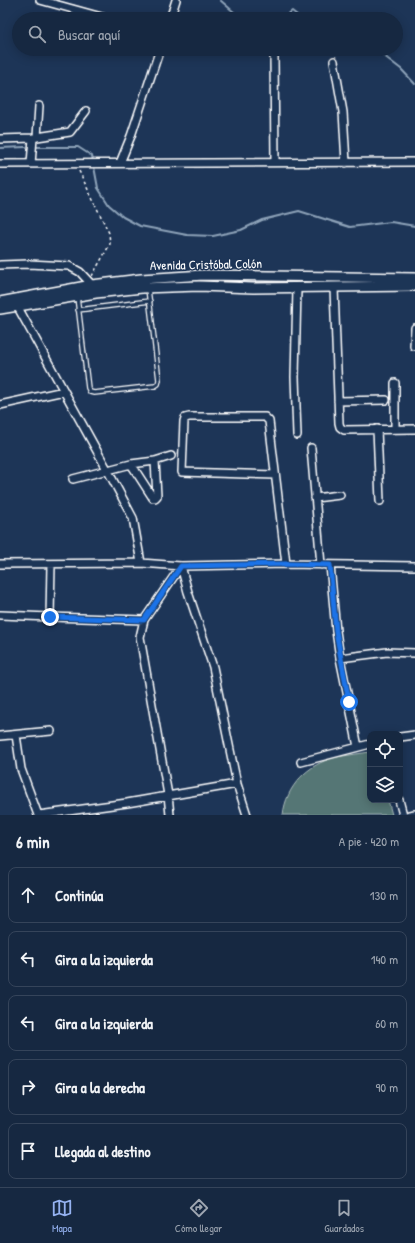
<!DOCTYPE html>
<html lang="es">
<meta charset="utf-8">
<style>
:root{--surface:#162841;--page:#1f3048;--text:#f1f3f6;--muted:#9ea6b1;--line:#35445a;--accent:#95b2f1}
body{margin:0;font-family:"Patrick Hand",sans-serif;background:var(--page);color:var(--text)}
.controls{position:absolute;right:12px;bottom:12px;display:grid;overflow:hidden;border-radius:8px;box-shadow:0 2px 10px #0003}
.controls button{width:36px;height:36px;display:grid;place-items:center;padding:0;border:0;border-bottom:1px solid var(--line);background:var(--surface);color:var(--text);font:20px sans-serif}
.stop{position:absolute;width:12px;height:12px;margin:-9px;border:3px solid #1a73e8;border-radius:50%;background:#fff}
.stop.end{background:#1a73e8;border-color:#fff;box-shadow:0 1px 4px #0008}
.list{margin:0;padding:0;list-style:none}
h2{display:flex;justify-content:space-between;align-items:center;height:52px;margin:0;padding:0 16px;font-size:17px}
h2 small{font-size:13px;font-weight:400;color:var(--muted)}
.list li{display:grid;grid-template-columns:26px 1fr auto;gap:12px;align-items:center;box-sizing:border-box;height:56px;margin:0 8px 8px;padding:0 8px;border:1px solid var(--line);border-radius:8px}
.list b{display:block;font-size:15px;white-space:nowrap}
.list em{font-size:13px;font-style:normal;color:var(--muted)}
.icon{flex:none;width:22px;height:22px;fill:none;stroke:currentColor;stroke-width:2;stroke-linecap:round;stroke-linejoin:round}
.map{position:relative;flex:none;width:415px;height:815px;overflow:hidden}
.search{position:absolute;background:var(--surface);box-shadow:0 2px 10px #0003;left:12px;right:12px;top:12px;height:44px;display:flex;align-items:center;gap:10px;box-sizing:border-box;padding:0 14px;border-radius:22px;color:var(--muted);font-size:15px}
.sheet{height:372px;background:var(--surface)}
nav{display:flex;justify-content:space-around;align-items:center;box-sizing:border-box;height:56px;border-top:1px solid var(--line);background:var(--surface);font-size:11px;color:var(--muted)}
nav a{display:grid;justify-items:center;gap:2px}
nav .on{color:var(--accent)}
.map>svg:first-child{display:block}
</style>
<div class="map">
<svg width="415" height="815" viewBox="0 0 415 815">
<rect width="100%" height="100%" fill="#1d3557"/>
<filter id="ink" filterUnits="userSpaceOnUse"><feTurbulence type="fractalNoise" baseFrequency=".025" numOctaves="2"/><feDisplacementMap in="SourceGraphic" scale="8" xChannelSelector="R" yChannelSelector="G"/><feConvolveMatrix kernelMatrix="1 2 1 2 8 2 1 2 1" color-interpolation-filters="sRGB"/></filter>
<g filter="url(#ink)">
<!-- green -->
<path fill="#557675" stroke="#aababa" d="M370,752V800H388L392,815H283C286,786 308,764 336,757C347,755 359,754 370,752Z"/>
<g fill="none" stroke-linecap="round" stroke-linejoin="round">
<!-- stream -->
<path stroke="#8ea3b9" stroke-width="2" d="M220,0L235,13L248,19
M282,19L292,11L302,19
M375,49L401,69L415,84
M36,147H78L92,156L98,188L109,205L123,217L140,226L187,235L213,236L241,230L262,220L299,211L350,227L391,222L415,226
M0,148L26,147"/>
<defs>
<path id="service" d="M77,297L88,388L90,392L94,393L155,386L158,384L159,380L148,289
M78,310L150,301"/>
<path id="minor" d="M40,0L109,19
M170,19L176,0
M262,49C267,50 272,50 274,56L275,162
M334,61L343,112L346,163
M37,137L70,132L86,111
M33,138L37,137L39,106
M0,139L33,138L31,164
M120,163L131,136L160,49
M0,164L415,162
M0,265L29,264L69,266L80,272L92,285
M297,288L295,377L297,435
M334,288L339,423L340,427L344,430L415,429
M15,302L108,471L133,518L141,563
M414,346L415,328
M395,383V429
M338,401L386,400
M0,405L64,391
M377,429L380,501
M311,448L321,565
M131,464L153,498H155L157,496L155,461
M275,475L182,472L184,421L185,418L189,417H265L269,421L286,564
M73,479L131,464L155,461L171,456
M315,498L340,495
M0,564L141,563L181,566L286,564L415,566
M51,564L50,617L144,620
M330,565L336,631L340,658L358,747
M181,566L188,592L213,667L237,784L247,815
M0,615L50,617
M340,658L387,652L415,653
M16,735L21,769L38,815
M0,736L51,731
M400,737L415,735
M301,762L370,744
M399,800L403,815
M39,815L127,803L237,784
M170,815L168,795L140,637L144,620L181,566
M409,815L415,814"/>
<path id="tertiary" d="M0,302L92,285L141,279L204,275L415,278
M0,309L96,293L142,288L199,286L253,288L415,286"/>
</defs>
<!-- service casing -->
<use href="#service" stroke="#fff" stroke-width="6"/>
<!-- minor casing -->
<use href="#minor" stroke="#fff" stroke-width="10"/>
<!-- tertiary casing -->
<use href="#tertiary" stroke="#fff" stroke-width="12"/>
<!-- path -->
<path stroke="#fff" stroke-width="1.5" stroke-dasharray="3 3" stroke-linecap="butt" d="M79,171L109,233L110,244L92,276"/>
<!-- service -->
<use href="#service" stroke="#1d3557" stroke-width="3.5"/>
<!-- minor -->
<use href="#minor" stroke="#1d3557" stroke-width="7"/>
<!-- tertiary -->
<use href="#tertiary" stroke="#1d3557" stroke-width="9"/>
</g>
</g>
<g fill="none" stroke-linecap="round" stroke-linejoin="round" filter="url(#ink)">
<!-- route -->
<path stroke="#1a73e8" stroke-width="5" d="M50,617L144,620L181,566L286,564L330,565L336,631L349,702"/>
</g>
<g text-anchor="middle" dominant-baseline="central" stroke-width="3" stroke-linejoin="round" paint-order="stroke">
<!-- street labels -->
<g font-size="13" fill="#fff" stroke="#1d3557">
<text transform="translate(206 264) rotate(-1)">Avenida Cristóbal Colón</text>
</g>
</g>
</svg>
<div class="controls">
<button><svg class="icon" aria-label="locate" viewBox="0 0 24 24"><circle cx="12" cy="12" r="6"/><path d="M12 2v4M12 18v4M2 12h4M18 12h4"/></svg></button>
<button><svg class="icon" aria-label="layers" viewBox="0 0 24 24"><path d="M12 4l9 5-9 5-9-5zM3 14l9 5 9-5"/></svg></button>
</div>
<div class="stop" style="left:349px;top:702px"></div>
<div class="stop end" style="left:50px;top:617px"></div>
<div class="search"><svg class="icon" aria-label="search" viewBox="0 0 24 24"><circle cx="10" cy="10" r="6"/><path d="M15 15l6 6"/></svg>Buscar aquí</div>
</div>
<section class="sheet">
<h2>6 min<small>A pie · 420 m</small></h2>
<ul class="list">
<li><svg class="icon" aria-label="ahead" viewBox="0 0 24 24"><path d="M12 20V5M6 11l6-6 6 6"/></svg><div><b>Continúa</b></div><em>130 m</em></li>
<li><svg class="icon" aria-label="left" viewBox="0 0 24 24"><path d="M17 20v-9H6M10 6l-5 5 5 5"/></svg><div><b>Gira a la izquierda</b></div><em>140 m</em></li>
<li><svg class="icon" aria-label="left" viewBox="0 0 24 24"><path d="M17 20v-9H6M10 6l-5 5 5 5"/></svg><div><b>Gira a la izquierda</b></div><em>60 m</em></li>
<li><svg class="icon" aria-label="right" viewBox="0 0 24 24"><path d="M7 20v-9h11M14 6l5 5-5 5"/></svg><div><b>Gira a la derecha</b></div><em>90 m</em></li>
<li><svg class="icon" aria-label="arrive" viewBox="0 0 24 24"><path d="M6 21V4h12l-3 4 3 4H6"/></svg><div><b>Llegada al destino</b></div></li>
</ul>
</section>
<nav>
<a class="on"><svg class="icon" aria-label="map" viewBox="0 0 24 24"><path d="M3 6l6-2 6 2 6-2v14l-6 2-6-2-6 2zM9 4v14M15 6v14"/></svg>Mapa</a>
<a><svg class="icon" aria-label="directions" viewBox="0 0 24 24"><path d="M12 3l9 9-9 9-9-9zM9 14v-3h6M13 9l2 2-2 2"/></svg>Cómo llegar</a>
<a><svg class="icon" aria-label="saved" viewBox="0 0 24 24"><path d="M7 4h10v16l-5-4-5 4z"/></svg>Guardados</a>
</nav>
